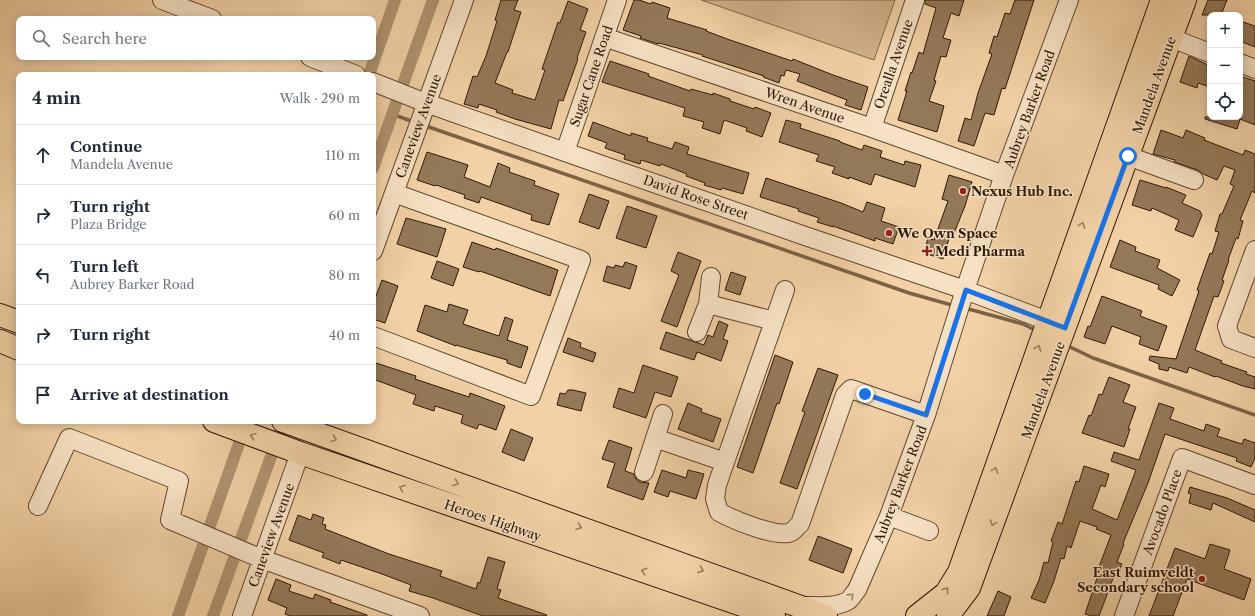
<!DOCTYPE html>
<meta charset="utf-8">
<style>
:root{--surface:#fff;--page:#f6f6f7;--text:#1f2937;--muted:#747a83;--line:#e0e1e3}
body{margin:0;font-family:"Libre Caslon Text",serif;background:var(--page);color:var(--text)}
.controls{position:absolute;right:12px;top:12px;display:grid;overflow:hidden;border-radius:8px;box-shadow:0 2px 10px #0003}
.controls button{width:36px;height:36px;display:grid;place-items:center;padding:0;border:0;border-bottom:1px solid var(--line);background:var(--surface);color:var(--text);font:20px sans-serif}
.stop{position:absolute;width:12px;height:12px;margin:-9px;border:3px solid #1a73e8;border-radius:50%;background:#fff}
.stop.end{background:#1a73e8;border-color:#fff;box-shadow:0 1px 4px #0008}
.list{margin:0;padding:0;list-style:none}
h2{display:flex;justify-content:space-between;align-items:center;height:52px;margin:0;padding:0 16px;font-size:17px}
h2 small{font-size:13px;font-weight:400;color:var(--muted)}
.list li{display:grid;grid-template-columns:26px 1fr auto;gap:12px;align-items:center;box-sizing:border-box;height:60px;padding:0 16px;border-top:1px solid var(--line)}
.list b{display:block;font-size:15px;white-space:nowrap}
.list p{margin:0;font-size:13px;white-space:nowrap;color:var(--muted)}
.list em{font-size:13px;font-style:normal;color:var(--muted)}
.icon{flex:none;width:22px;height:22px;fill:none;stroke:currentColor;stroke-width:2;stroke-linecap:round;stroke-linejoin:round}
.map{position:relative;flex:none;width:1255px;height:616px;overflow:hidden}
.search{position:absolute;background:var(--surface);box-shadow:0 2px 10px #0003;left:16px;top:16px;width:360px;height:44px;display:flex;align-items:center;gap:10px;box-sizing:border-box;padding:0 14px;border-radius:8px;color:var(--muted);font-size:15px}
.panel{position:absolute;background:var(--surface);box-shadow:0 2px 10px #0003;left:16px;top:72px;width:360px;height:352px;border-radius:8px}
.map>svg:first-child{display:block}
</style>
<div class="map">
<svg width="1255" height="616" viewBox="0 0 1255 616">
<rect width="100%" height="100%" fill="#f1d1a5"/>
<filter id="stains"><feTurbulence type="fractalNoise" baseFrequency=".005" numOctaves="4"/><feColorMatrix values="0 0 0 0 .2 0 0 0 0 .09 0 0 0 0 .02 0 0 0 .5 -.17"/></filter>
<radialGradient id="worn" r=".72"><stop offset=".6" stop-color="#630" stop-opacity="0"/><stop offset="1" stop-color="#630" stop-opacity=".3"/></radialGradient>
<!-- green -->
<path fill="#d0b28a" stroke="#806648" d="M701,0H895L874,60Z"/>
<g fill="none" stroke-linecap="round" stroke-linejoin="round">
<!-- stream -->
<path stroke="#7c6245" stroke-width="3.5" d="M392,114L414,122
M423,125L909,293L955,306
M965,308L1023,324L1037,331
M1066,345L1093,358L1255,415"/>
<!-- canal -->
<path stroke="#af926f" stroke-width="12" d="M369,75L395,0
M373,168L433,0
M178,616L247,421
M213,616L284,421"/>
</g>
<!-- building -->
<path fill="#947959" stroke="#301906" d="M501,0H518L514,10L521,12L508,52H507L495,83L513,90L512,93L535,100L545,70L542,69L558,22L560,23L568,1L588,9L580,30L586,32L577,58L578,59L563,101L559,100L551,129L515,119L496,112L497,110L479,104L478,108L464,104L473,76L477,77L486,56L497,21L495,20Z
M634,0H639L651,4L652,2L670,8L667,18L707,30L706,31L730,40L792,61L793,59L833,75L868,87L861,110L845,105L847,100L797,81L800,74L786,70L784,76L781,75L779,83L763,77L764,76L702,56L703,55L659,43L658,44L640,38L641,36L623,30Z
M925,0H964L959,16L951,13L943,38L951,40L946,57L941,56L934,80L936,81L929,101L944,106L937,132L898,120L907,91H905L911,72L912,73L919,52L923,54L936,8L925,4Z
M1015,0H1034L1005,89L1002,88L994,115L985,113L974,146L958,141L965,118L971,120L978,93L992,54L989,53L994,36L997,37L1005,13L1010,14Z
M1208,0H1227L1221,15H1202Z
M1240,21L1255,26V47L1240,41Z
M1189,56L1210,66V87L1198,83L1197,88L1180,82Z
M610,61L649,74L648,76L690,91L691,89L713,95V93L730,99V101L754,109L755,107L771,113L762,137L746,131L747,128L724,120L720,134L702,128L704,122L683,116L685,108L602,82Z
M1240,76L1255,81V125L1240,119L1237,129L1205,119V117H1240Z
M786,120L801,124L800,128L840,141V142L862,150L864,145L882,151L880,157L904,165L905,161L921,165L915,187L875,174L871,185L849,177V179L832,173L835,167L816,161L819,155L779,142Z
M593,122L631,136V133L648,138L647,141L672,149L675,142L689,147L687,154L749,173L743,194L722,188L721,190L704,185L705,183L686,176L687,174L661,164L660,166L641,160L640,164L624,159L625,155L605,148L607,143L588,136Z
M1161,130L1183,138L1186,130L1205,138L1204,140L1243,155L1245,150L1255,154V193L1252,191L1240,220L1243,221L1238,239L1236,238L1228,260H1229L1222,280L1224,281L1218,297L1214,296L1195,350L1222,361L1221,363L1247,372L1246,374L1255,377V389L1243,386L1216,376L1215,377L1189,367L1187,373L1169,367L1168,371L1159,369V364L1149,360L1150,356L1176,359L1199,291L1197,290L1210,253L1212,254L1219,232L1215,231L1220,214H1222L1234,186L1230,184L1235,170L1224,166L1217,180L1203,174L1198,170L1174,162L1175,160L1153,154Z
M427,152L468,165L464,177L490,187L498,163L510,168L509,172L535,181L534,185L559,194L549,225L531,220L532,215L481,197L479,203L464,198L465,195L436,185L435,186L417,180Z
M949,175L972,182L965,206L954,233L951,232L943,259L924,253L928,238L934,240L948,201L942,199Z
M766,178L841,203L863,212L867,202L885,208L881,221L899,227L893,244L875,238V241L833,226V227L817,222L819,218L798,211L799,209L760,197Z
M1140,180L1166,188V187L1186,195L1182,203L1200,211L1202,215L1193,237L1175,230L1179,220L1152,208L1151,211L1132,205Z
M589,194L609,201L599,229L579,222Z
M627,206L657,216L646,248L616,238Z
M406,218L446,229L437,257L397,244Z
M1120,240L1136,247L1135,251L1160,260L1157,268L1180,280L1172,296L1158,289L1159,285L1110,267Z
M472,242L495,250L496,248L558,270L550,296L480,271L479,272L463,267Z
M678,252L701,261L677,327L661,321L679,275L671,271Z
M437,261L459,269L453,286L431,278Z
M625,262L637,266L630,289L603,281L607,266L614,268L615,265L623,267Z
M731,272L746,277L740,295L725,290Z
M382,280L398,286L385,323L373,319V304Z
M1102,296L1142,311L1140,316L1167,326L1158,351L1139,344L1141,337L1112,326L1105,344L1084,337L1088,326L1090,327Z
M449,304L468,310L463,324L499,336L505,317L513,320L507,340L528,347L521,368L507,363V360L456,345V346L417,331L425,305L447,312Z
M719,321L728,325L723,339L728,341L721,361L697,352L694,360L660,349L666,332L704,345L708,335L713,337Z
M568,338L581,343L580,347L596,353L593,362L563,352Z
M775,355L793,362L779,404L777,403L753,473L737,467Z
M373,362L416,376L415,379L469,397L470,393L505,406L496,430L479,424L477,429L461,423L463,415L435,406L434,411L413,404L416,395L373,379Z
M643,365L678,377L671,397L655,392L646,418L613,407L619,388L634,393Z
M818,368L838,375L797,489L780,483L805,412L802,411Z
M1109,377L1130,385L1123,402L1136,407L1128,429H1130L1124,447L1082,433L1089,415L1091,416L1099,394L1102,395Z
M568,390H573L586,393L581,411L557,405L560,393L565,394Z
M688,403L702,409L701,412L721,419L713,442L678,429Z
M1159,403L1174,408L1170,419L1204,431L1206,424L1220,429L1217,436L1242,444L1244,439L1255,443V458L1251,467L1236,461L1237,458L1165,434L1148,483L1123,543L1124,544L1117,562L1122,564L1118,574L1115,573L1099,616H1092L1085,614L1099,572H1097L1111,535L1096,529L1097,527L1080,521L1071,548L1067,546L1064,559L1061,558L1054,581L1045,603L1031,598L1039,580L1044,562L1048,563L1053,542L1051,541L1058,522L1062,524L1076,481L1079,482L1084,466L1109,474L1105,487L1101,485L1092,509L1117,520L1136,470L1111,461L1114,452L1139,460Z
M511,429L533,438L524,461L502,452Z
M609,440L632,448L625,471L634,474L636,479L640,482L649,483L643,500L607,487L615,463L602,459Z
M662,470L686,478L688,470L704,474L696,499L670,491L668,497L654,492Z
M1190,487L1227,498L1255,510V522L1213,503L1211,510L1189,503L1191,494L1188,493Z
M313,514L324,518L322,524L326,525L325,529L389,554L442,571L440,576L476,589L478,582L480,583L488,557L505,562L497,589L501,590L498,598L547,615L546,616H483L433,598L409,591L411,585L382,574L341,560L340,564L322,557L324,553L289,540L298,515L311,520Z
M818,536L852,549L843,573L809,560Z
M1210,544L1230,550L1224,569L1251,579L1244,600L1187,579L1173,616H1149L1175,548L1205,559Z
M276,579L291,585L289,591L313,599L315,594L331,600L330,602L367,615V616H290L285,614L287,608L268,600Z
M998,591L1011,597L1004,616H987Z"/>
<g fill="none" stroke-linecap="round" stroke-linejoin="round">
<defs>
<path id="minor" d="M162,0L212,19
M604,37L872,128L1004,175
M1171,38L1210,53
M310,57L356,75
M1240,63L1255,69
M373,82L426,103L565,152L805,236L965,290L1061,326
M872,128L915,0
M565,152L617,0
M1128,156L1194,180
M1255,250L1227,326L1231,339L1255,348
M373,251L464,0
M785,290L717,485L715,499L719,512C732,519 778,539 791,532C794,531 797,526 800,524L845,395L851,389L926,415
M708,304L774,321
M697,332L708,304L711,277
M373,336L531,396L581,260L394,193
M655,438L725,462
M644,472L663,414
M38,506L69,438L179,481L170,520L262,559L420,616
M889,516L929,531
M805,606C818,606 837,608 849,600C852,597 854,593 857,590L889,516L926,415L965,290L1004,175L1069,0
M242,616L300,453
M1124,616L1182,458L1255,485"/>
<path id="major" d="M0,315L19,322
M0,341L19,349
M214,421L300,453L774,616
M283,421L826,616
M917,616L946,593L959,572L1162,0
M948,616L969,588L1185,0"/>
</defs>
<!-- minor casing -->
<use href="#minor" stroke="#60472e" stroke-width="20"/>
<!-- major casing -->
<use href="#major" stroke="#301906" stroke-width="24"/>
<!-- minor -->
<use href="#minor" stroke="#f6e1c4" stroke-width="18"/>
<!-- major -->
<use href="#major" stroke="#f1d1a5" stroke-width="22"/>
</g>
<!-- one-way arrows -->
<defs><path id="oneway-chevron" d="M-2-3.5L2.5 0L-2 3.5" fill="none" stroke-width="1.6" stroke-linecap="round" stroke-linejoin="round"/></defs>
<g stroke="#9a7e5d">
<use href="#oneway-chevron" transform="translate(1082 225) rotate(-70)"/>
<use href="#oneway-chevron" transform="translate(1038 348) rotate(-70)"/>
<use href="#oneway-chevron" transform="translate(253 436) rotate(-159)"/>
<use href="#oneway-chevron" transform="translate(334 439) rotate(20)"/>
<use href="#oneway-chevron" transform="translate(995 470) rotate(-70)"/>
<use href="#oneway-chevron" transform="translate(456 483) rotate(20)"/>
<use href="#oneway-chevron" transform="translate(402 488) rotate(-161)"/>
<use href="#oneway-chevron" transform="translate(993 523) rotate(110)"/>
<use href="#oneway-chevron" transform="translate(579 527) rotate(20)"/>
<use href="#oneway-chevron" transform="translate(701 570) rotate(20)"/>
<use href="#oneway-chevron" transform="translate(644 571) rotate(-161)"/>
<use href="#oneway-chevron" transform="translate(946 590) rotate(-52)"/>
</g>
<use stroke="#9d876e" href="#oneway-chevron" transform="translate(851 596) rotate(-44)"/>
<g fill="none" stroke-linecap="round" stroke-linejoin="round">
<!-- route -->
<path stroke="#1a73e8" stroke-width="5" d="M865,394L926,415L966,290L1065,328L1128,156"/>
</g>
<!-- markers -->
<g fill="#8f2418" stroke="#f6e1c4" stroke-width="1.5">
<circle cx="963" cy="191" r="4"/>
<circle cx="889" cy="233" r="4"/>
<path d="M925 245h4v4h4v4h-4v4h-4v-4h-4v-4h4z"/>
<circle cx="1202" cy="579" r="4"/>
</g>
<g text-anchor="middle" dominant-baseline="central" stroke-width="3" stroke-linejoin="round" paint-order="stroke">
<!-- street labels -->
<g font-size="13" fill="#301906" stroke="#f6e1c4">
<text transform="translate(893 64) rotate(-71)">Orealla Avenue</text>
<text transform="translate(591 76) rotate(-71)">Sugar Cane Road</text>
<text transform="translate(1154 85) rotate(-70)">Mandela Avenue</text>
<text transform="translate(805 105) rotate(19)">Wren Avenue</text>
<text transform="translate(1029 109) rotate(-70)">Aubrey Barker Road</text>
<text transform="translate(418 126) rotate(-70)">Caneview Avenue</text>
<text transform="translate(696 197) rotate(19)">David Rose Street</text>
<text transform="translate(1043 390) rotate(-70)">Mandela Avenue</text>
<text transform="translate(900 484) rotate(-69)">Aubrey Barker Road</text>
<text transform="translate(1162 512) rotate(-70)">Avocado Place</text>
<text transform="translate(493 520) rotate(19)">Heroes Highway</text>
<text transform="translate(271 535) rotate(-70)">Caneview Avenue</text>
</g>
<!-- poi labels -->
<g font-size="13" font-weight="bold" fill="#301906" stroke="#f6e1c4" text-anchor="start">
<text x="971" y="191">Nexus Hub Inc.</text>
<text x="897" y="233">We Own Space</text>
<text x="935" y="251">Medi Pharma</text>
<text x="1194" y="572" text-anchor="end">East Ruimveldt<tspan x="1194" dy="15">Secondary school</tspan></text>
</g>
</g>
<rect width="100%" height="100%" filter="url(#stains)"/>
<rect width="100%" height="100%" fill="url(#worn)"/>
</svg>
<div class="controls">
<button>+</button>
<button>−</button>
<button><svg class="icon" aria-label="locate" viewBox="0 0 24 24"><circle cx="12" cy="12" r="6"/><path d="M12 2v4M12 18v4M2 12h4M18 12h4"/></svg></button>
</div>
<div class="stop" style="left:1128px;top:156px"></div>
<div class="stop end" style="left:865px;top:394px"></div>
<div class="search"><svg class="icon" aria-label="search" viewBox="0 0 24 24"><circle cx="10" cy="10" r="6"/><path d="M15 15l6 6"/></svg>Search here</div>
<section class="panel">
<h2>4 min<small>Walk · 290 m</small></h2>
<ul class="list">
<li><svg class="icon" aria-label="ahead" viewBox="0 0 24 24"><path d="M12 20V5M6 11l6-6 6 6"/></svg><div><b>Continue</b><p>Mandela Avenue</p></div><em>110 m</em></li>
<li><svg class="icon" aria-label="right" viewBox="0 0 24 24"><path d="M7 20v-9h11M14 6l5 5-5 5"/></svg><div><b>Turn right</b><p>Plaza Bridge</p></div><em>60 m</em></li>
<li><svg class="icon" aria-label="left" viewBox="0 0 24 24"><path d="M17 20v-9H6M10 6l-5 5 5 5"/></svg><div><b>Turn left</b><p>Aubrey Barker Road</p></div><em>80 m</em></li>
<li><svg class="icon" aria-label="right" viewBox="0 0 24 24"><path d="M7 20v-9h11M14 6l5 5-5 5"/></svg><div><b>Turn right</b></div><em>40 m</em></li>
<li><svg class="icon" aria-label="arrive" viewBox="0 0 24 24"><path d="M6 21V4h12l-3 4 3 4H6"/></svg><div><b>Arrive at destination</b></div></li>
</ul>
</section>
</div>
